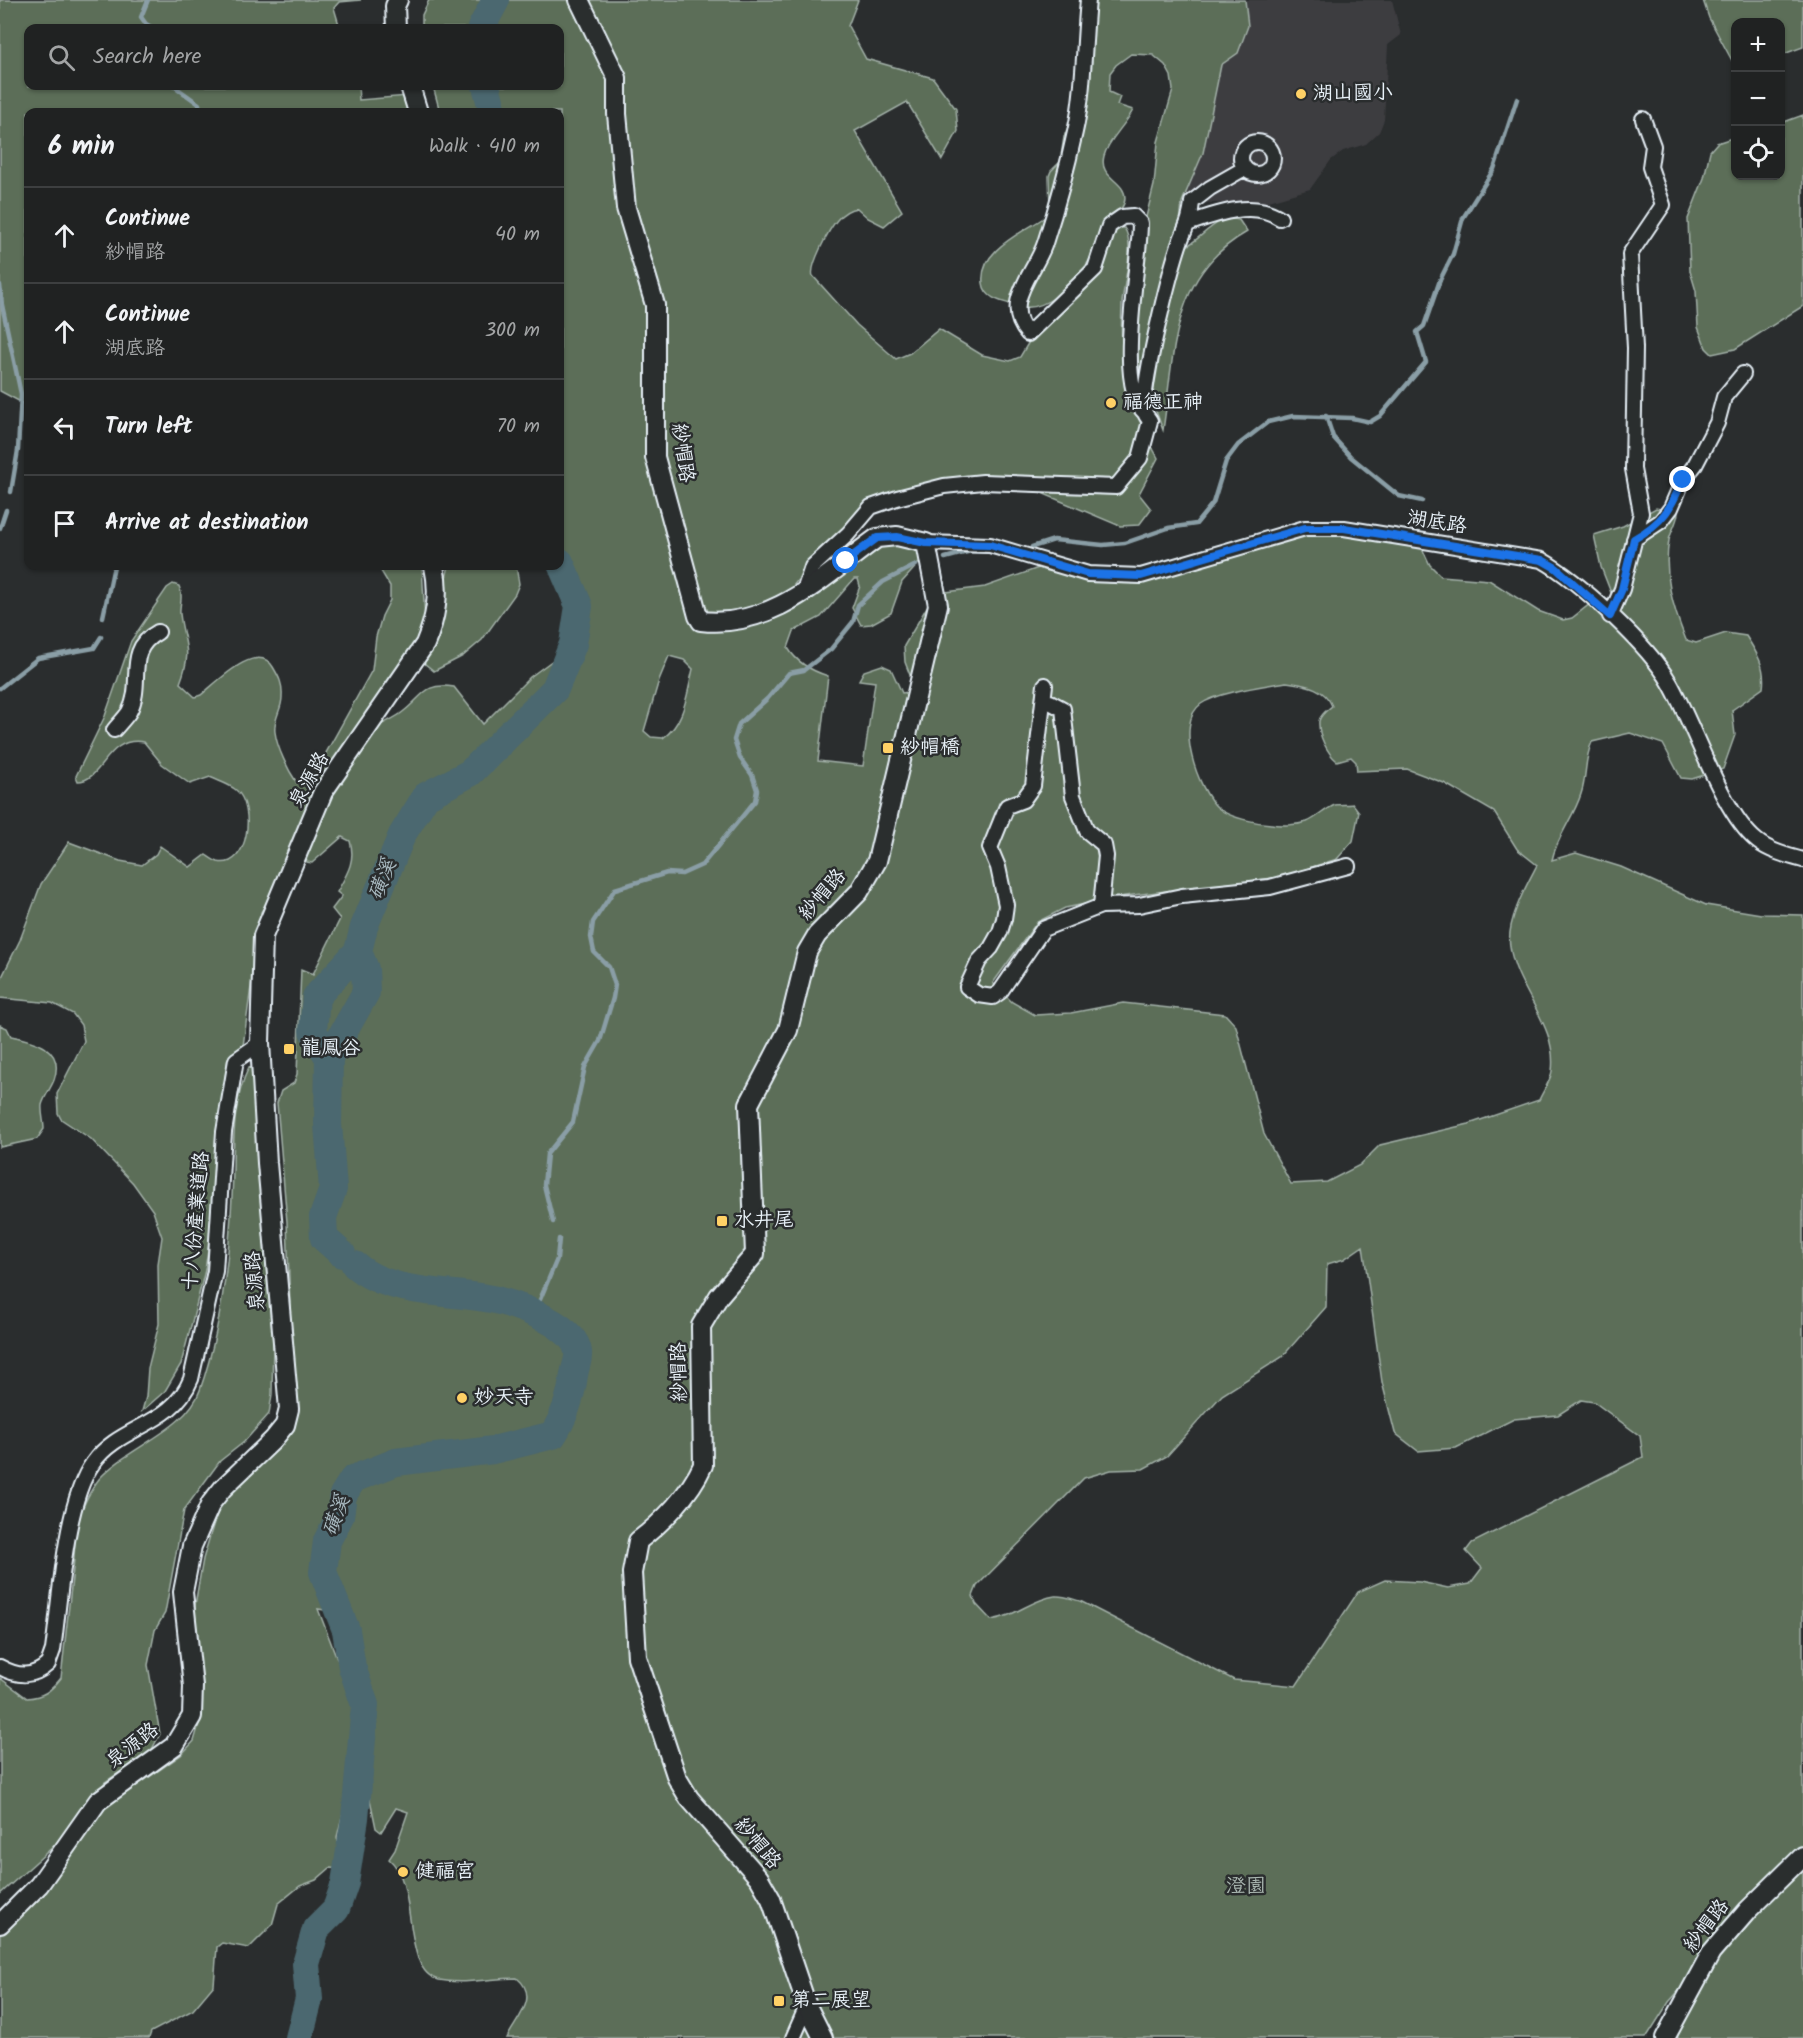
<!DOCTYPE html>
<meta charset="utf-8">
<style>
:root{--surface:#202222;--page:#2d2f2f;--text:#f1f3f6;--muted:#a2a4a5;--line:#3d3f40}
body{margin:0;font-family:Kalam,"LXGW WenKai TC",sans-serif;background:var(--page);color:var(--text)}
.controls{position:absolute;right:18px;top:18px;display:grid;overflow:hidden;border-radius:12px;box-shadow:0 2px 4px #0004}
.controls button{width:54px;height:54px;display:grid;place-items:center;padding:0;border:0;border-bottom:2px solid var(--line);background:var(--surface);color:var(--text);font:30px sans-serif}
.stop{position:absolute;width:18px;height:18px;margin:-14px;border:4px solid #1a73e8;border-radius:50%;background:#fff}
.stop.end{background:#1a73e8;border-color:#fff;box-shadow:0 2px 6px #0008}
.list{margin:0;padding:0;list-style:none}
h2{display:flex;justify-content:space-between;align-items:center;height:78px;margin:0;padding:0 24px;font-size:26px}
h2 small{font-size:20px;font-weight:400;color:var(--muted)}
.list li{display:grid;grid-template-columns:39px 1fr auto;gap:18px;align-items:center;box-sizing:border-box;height:96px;padding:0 24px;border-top:2px solid var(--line)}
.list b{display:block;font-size:22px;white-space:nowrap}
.list p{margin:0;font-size:20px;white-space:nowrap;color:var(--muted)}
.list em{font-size:20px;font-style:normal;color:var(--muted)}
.icon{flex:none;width:33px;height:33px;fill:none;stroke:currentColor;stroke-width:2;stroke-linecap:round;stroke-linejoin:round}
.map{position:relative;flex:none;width:1803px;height:2038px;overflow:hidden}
.search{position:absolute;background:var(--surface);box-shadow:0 2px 4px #0004;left:24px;top:24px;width:540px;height:66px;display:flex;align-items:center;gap:15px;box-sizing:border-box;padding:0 21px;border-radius:12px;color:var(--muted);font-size:22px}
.panel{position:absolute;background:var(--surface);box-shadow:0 2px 4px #0004;left:24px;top:108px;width:540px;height:462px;border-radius:12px}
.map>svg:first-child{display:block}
</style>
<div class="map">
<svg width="1803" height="2038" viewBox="0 0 1803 2038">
<rect width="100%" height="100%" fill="#2a2d2e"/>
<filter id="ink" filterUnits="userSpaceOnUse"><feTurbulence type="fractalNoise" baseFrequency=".0167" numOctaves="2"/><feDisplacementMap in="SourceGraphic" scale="12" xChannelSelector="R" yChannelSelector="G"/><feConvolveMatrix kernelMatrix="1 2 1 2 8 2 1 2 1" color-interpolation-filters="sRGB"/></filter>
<g filter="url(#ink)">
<!-- built -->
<path fill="#3e3d41" d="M1245,0H1392L1401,35L1388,45L1384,120L1379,132L1366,144L1343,151L1331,160L1310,189L1259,204L1182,202L1203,153L1221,65L1238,53L1248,26Z"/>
<!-- green -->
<path fill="#5c6e58" stroke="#a2b0a8" stroke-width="1.5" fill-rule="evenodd" d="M0,0H361L339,2L334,8L340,28H28V86H358L359,100L408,96L410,112H28V406L0,391Z
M429,0H858L848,26L866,59L933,78L956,109L958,131L942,160L907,102L855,131L902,211L884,226L868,218L857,208C849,209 842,214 837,220C829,229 809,267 813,276L857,325L896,359L910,353L939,329L982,355L1010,361L1020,357L1033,335L1085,285L1116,228H1124C1136,243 1123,285 1122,304C1119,371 1126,400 1158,458L1139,494L1151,509L1139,525L1120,526L1004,477L892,494L808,567L793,586L802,596L882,541L921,547V561L902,582L891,613L871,624L861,625L852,608L860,586L858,579H854L821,617L794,631L788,648C797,663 812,671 828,676L818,761L863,766L875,682L859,680L864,671L882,665L891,669L902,693L909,692L913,683L905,662L904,646L928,605L946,592L985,587L1044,566L1137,581L1306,533H1344L1420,544L1430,565L1441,576L1489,580L1538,611L1563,620L1572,618L1590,604L1622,621L1601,567L1594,535L1623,526L1656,508L1678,513C1677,523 1671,531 1669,540C1663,575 1673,608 1686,640L1696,643L1726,633L1746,636C1757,653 1766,667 1763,688L1732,710L1735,735L1723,769L1692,779L1681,778L1663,744L1630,733L1592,742C1584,759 1587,777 1581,794C1574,817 1557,836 1552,860L1576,853L1621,867L1706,905L1761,914L1803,915V1850L1669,2002L1646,2038H507C517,2018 540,1997 517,1978C492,1978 464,1985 439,1980C400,1971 420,1885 389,1859L395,1850L408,1812L396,1808L381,1832L376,1828L366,1780L370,1724L365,1694L345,1635L331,1611L318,1609L356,1708L355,1763L337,1837L344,1869L330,1868L316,1880L300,1886L278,1904L272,1925L249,1948L222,1943L217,1947L214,1985L193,2010L151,2032L149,2038H0V1932L23,1914L92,1821L106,1807L181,1755L194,1741L200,1721L194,1611L203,1559L216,1516L226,1495L294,1420L287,1222L277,1103L281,1091L294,1083L297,1074L301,969L313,974L340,919L332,909L342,896L337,892C347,874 356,861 350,841L342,837L312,863L307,862L305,855C320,820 342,759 369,733C380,723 394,720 404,711C424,695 425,682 454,687L483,724L530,677L561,654L584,595L560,540V112H440L433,86H560V28H422V15ZM669,656L684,660L693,669C687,693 685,723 663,738L651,737L644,731L659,680ZM1286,682C1304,685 1324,686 1332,706C1327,710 1320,715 1319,721C1318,735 1327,753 1337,761L1351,757L1356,762L1357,771L1407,769L1444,783L1494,812L1517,849L1537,865C1526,886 1506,922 1510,946C1516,991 1558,1024 1552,1071C1551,1080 1543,1091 1539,1100L1469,1124L1380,1145L1360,1165L1327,1182L1291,1184L1264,1134L1236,1026L1225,1014L1123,1003L1071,1013L1035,1015L1012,1002L993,983L1037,922L1065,908L1125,896L1281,877L1337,859L1353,841L1359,812L1353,804C1348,805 1340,804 1335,805C1325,809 1317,818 1307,822C1297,825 1281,826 1271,824C1256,823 1230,818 1218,808C1198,790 1174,723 1201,704C1218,692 1265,686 1286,682ZM1363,1246L1382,1382L1395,1433L1418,1451L1456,1448L1514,1419L1558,1415L1581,1400L1594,1402L1640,1436L1643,1457L1472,1543L1466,1551L1482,1568L1470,1584L1448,1588L1420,1582L1385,1580L1358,1592L1296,1686L1234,1680L1080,1601C1072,1599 1063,1595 1055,1596C1032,1599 1015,1617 991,1620L976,1604L973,1596L977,1586L1084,1478L1111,1470L1143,1469L1167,1456L1222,1395L1282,1357L1326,1307L1327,1264L1344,1259Z
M1083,0H1245L1248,26L1238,53L1221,65L1203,153L1182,202L1178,245L1183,248C1201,241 1216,213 1239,220L1247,232C1170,275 1175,353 1163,430L1132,347L1147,242L1146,217L1154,185L1158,142L1173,90L1171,76L1165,65L1153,55L1131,54L1116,65L1110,73L1109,92L1120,97L1117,105L1133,110C1125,126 1108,140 1104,156C1098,178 1125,180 1125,198C1125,211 1110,216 1104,226C1097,238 1095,252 1087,264C1074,284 1044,314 1018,306C1004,302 985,300 983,283C979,250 1022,233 1045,217L1050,209L1049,176L1051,171L1060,162L1064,137L1072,116Z
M1703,0H1803V47L1781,55L1780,22H1736L1735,66L1709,18Z
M1803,115V306L1735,349L1712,354L1706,348L1698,327L1696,291L1690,271L1688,219L1704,178L1710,151L1717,143L1735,137L1736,176H1780L1781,123Z
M378,566H422L425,620L418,645L261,912L243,1046L228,1058L216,1139L213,1215L205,1270L192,1322L181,1364L165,1391L142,1411L146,1397L148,1368L159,1324L158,1264L162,1237L153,1211L133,1183L91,1139L61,1119L58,1113L57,1094L84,1041L81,1025L73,1014L52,1003L0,998V981L20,940L41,884L69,842L120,861L142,865L156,854L160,846L190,867L206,855C209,857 214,861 218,862C249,869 256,806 236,790C229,784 218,781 210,777L190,784L162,764L144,742C106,735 103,781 78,781L76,776L105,716L131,641L167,588L173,584L179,586C184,596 179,604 180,614C184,646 193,649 180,683L195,697L201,695C216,683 257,640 273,667C279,677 283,684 282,697C282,710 273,719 275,732C277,748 288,770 297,783L306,784L312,778L372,670L376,637L382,616L390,600V586Z
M449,566H516L519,584L515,594L482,640L463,656L434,671L424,663Z
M0,1025L7,1028L11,1036C35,1041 65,1048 54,1080C51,1088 44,1097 42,1105C41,1112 44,1122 44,1129L37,1139L0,1147Z
M249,1067L255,1070L264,1243L273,1341L272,1394L269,1414L244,1442L220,1461L184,1510L165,1613L155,1630L148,1665L160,1734L151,1751L105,1782L55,1845L0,1894V1678L27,1698C43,1697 51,1691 61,1678C65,1642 69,1606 73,1569C75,1554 74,1535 78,1520C82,1507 91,1489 99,1479C127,1447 187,1430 200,1390C221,1330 229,1260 232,1197C235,1154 229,1108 249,1067Z
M1803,1866V2038H1672L1710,1967L1748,1921Z"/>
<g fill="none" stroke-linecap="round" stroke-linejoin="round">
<!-- stream -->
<path stroke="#8a9ea6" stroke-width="4.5" d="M148,0L141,17L146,24L153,28
M174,86L199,104L200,112
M0,285L2,305L21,394L18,450L11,492
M1326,416L1333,437L1351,457L1399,496L1422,501
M0,528L6,510
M1032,547L1054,540L1103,545L1125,543L1168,528L1196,524L1213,503L1226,461L1238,445L1268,422L1293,416L1352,418L1370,422L1380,416L1426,362L1417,332L1424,326L1440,280L1453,254L1463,218L1494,169L1517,99
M945,558L971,551L994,552
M103,617L114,566
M0,688L38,658L94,648L101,637
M553,1222L544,1185L547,1154L573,1122L585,1067L600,1041L613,998L615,985L609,967L594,952L591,937L593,922L615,889L667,873L682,874L702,865L755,801L757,790L752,775L740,758L734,740L739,724L768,698L789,673L804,670L831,649L853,622L858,605L883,582L916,565
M534,1314L557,1259L559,1239"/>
<!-- river -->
<path stroke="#4b676f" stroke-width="28" d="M481,28L496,0
M486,86L493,112
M329,1058L313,1031L316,997L358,951
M342,1254L324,1238L323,1217L333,1189L328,1124L329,1058L366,992L365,969L358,951L364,927L402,835L426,796L470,773L555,689L573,644L579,606L560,562
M299,2038L309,1999L306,1964L316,1929L336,1909L345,1883L355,1818L365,1705L352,1667L346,1630L323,1572L327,1541L340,1516L343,1495L353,1479L396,1462L493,1450L553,1435C565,1416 571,1397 574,1375C575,1368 579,1359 578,1352C575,1325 519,1306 496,1300C453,1290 390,1296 355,1265"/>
<defs>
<path id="street" d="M1088,0C1084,40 1084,94 1075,132C1067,169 1057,206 1045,243C1036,272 1000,303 1028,334L1095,269L1109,226L1122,217L1133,216L1140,223C1140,265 1114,384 1145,413
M1241 158a16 16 0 1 1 32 0a16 16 0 1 1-32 0Z
M1190,223C1218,213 1254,200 1280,218
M1634,539L1661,521L1671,508L1683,480L1695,465L1717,423L1724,397L1743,374
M926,543L990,545L1088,574L1141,576L1305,528H1344L1542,560C1579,581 1649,646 1670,683C1694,725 1722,813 1757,841C1769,851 1788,856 1803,860
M804,591L812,567L848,534L871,507L897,498L944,486L983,482L1116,487L1140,458L1150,421C1149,419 1146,416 1145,413C1139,393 1172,261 1182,237C1187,225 1191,217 1192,202L1210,188L1245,168
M1610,616L1622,589L1641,513L1633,469L1635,348L1630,254L1663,205L1650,167L1653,146L1643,119
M1045,685L1033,786L1023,800L1007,806L990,848L998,867L1006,905L1004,919L1000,932L991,948L979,961L967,987L979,995L993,997L1000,992L1043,929L1101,906L1139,905L1182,896L1270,887L1348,866
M1044,704L1050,702L1063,709L1073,796L1087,831L1104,845L1106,856L1101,906
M114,730C119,724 125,718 129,712C145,683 123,651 158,632
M0,1667C18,1677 33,1678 48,1664L53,1650C60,1601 65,1501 93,1463C119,1425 172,1427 191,1379L215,1271L224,1132L236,1060L260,1043
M793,2038L807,2006"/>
<path id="secondary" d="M579,0L617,78V114L626,208L655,305V457L698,616L701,621C772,629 823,577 877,538L897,536L926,543L938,605L877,861L859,892L817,935L807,952L788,1030L749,1104L755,1254L719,1296L701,1326L703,1465C690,1494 663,1522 638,1541L632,1573L637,1657L677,1778L689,1798L759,1878L771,1899L807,2006L823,2038
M396,28L395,6L398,0
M410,86L418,112
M0,1924L39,1885L98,1801L174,1746L192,1716L193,1686L183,1592L192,1546L211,1503L223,1488L273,1440L285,1425L289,1409L267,1163L260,1043L263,936L323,792L425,644C436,618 440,594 434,566
M1665,2038L1711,1953L1748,1910L1803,1856"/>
</defs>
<!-- street casing -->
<use href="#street" stroke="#e8f1f8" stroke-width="18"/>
<!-- secondary casing -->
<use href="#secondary" stroke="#e8f1f8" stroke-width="22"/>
<!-- street -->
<use href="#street" stroke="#2a2d2e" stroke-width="14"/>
<!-- secondary -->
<use href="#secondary" stroke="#2a2d2e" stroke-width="18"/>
</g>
</g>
<g fill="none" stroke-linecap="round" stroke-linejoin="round" filter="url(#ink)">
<!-- route -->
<path stroke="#1a73e8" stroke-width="8" d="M846,561L877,538L897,537L926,543L990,545L1088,574L1141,576L1305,528H1344L1542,560L1556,568L1610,616L1622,589L1634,539C1663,522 1670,510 1683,480"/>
</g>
<!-- markers -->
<g fill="#ffd166" stroke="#2a2d2e" stroke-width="2">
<circle cx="1301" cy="94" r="6"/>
<circle cx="1111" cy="403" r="6"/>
<rect x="882" y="742" width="12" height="12" rx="3"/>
<rect x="283" y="1043" width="12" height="12" rx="3"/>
<rect x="716" y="1215" width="12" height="12" rx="3"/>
<circle cx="462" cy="1398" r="6"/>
<circle cx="403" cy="1872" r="6"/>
<rect x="773" y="1995" width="12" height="12" rx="3"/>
</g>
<g text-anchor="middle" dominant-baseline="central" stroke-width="5" stroke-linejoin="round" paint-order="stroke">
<!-- poi labels -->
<g font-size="20" fill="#e8f1f8" stroke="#2a2d2e" text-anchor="start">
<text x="1313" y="94">湖山國小</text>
<text x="1123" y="403">福德正神</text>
<text x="900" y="748">紗帽橋</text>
<text x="301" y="1049">龍鳳谷</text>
<text x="734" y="1221">水井尾</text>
<text x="474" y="1398">妙天寺</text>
<text x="415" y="1872">健福宮</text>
<text x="791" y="2001">第二展望</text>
</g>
<!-- street labels -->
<g font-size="20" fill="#e8f1f8" stroke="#2a2d2e">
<text transform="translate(682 453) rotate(82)">紗帽路</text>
<text transform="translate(1437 523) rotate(9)">湖底路</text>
<text transform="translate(310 780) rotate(-61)">泉源路</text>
<text transform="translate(823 895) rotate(-49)">紗帽路</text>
<text transform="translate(197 1221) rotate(-85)">十八份產業道路</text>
<text transform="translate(256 1281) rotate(-95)">泉源路</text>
<text transform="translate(680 1372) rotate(-91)">紗帽路</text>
<text transform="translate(133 1746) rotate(-38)">泉源路</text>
<text transform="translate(757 1844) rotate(50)">紗帽路</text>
<text transform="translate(1707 1926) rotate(-52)">紗帽路</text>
</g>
<!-- park labels -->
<g font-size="20" fill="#a9b6b0" stroke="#2a2d2e">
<text x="1246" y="1887">澄園</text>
</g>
<!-- water labels -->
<g font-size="21" font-style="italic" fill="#a9bac1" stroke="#2a2d2e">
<text transform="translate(383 880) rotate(-68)">磺溪</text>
<text transform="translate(337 1516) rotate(-70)">磺溪</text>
</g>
</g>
</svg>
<div class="controls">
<button>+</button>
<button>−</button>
<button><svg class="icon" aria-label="locate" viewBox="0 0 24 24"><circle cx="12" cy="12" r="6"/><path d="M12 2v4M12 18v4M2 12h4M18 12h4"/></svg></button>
</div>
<div class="stop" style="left:846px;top:561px"></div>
<div class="stop end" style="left:1683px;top:480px"></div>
<div class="search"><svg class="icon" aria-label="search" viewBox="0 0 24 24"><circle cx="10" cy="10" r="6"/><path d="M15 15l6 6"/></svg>Search here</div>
<section class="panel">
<h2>6 min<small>Walk · 410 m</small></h2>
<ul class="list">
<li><svg class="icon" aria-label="ahead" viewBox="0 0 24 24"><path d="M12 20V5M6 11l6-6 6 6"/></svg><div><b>Continue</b><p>紗帽路</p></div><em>40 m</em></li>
<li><svg class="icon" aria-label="ahead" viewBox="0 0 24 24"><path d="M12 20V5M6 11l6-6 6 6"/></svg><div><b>Continue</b><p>湖底路</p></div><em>300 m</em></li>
<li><svg class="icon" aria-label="left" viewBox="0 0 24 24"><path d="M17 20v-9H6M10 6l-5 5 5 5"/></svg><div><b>Turn left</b></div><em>70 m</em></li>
<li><svg class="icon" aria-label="arrive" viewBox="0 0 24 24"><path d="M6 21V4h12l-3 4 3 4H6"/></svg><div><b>Arrive at destination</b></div></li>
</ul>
</section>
</div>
